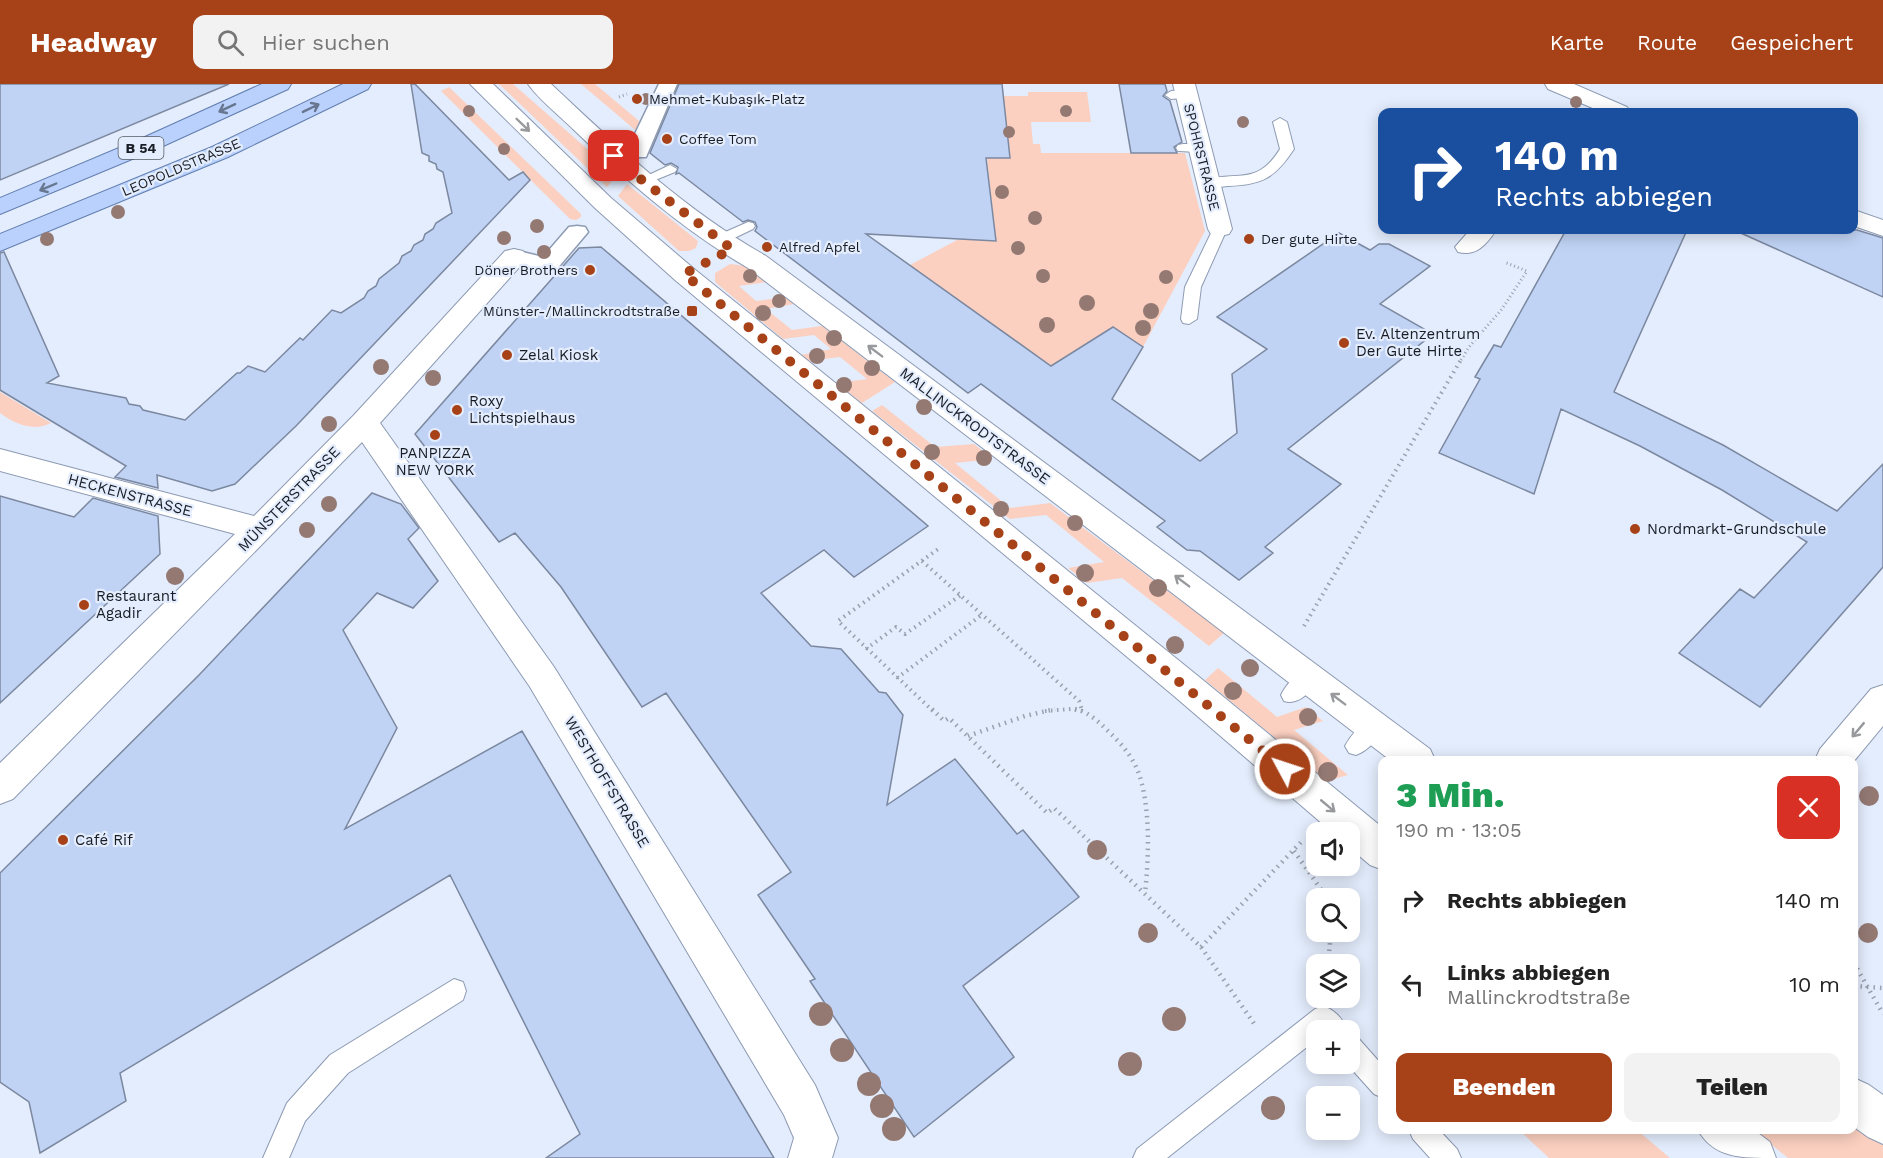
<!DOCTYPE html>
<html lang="de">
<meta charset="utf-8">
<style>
:root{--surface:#fff;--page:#f2f2f2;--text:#222;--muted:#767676;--accent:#a74117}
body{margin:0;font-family:"Work Sans",sans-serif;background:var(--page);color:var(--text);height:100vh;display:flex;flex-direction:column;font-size:22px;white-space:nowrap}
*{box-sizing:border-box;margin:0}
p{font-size:20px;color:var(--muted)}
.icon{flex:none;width:33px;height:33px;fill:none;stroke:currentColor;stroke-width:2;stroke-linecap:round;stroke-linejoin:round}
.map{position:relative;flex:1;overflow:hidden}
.drawer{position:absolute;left:1378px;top:672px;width:480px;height:378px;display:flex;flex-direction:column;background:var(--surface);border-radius:12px;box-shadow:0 3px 15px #0003}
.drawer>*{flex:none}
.hud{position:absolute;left:1378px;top:24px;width:480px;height:126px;border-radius:12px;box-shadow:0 3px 15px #0003;background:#1a4fa0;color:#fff;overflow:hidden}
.controls{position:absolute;left:1306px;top:738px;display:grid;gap:12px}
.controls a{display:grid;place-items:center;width:54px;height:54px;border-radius:12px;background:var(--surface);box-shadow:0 3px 15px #0003;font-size:30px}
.pin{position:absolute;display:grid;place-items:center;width:51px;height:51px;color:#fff;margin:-26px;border-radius:12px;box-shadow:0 3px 9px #0006}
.me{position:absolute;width:66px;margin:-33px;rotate:310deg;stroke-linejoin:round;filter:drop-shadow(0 0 4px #0008)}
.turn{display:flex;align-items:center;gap:21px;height:126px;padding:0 18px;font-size:27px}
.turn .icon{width:78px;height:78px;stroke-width:2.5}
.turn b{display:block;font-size:42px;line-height:51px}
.round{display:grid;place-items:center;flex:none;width:63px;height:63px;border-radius:12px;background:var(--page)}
.head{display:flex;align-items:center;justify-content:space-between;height:102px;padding:0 18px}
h1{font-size:36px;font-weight:800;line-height:45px;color:#1e9e55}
.primary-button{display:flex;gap:12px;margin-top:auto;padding:12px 18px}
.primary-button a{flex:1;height:69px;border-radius:12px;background:var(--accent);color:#fff;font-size:24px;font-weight:800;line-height:69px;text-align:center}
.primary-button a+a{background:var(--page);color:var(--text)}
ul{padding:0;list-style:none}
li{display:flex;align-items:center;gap:18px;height:84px;padding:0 18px}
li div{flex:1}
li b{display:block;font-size:22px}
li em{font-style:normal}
header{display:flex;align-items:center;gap:36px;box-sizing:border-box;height:84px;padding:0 30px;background:var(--accent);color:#fff}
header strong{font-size:28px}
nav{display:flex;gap:33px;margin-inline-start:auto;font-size:21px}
.search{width:420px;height:54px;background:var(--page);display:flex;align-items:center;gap:15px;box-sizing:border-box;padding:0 21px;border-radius:12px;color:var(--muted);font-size:22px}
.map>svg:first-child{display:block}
.green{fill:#fbd0c0}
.building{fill:#c0d3f4;stroke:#7b88a0;stroke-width:1.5}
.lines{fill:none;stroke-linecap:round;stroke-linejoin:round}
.service-casing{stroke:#8c9ab2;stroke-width:2}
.pedestrian-casing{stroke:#8c9ab2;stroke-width:3}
.minor-casing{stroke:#8c9ab2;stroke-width:2}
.secondary-casing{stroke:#8c9ab2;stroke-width:2}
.primary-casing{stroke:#627eaf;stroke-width:2}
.path-far2{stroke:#99a1ae;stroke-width:3;stroke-dasharray:1 3;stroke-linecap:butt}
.path-far1{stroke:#99a1ae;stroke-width:4;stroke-dasharray:1.5 4.5;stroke-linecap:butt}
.path{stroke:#99a1ae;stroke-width:4.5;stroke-dasharray:1.5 5;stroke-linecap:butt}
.service{fill:#fff;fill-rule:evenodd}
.pedestrian{fill:#fff;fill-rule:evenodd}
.minor{fill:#fff;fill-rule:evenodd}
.secondary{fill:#fff;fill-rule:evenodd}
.primary{fill:#b9d1fc;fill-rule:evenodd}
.tree{fill:#947973}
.oneway{stroke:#687690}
.oneway2{stroke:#97999d}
.route{stroke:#a74117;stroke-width:10;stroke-dasharray:0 18}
.poi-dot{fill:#a74117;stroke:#e4edfd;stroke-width:2}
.labels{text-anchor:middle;stroke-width:4.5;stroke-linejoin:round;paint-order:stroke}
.far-poi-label{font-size:14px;fill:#171c25;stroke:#e4edfd;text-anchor:start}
.shield{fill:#e4edfd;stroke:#545b66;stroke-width:1.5}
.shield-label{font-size:14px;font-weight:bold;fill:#171c25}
.far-street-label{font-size:14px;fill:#171c25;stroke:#e4edfd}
.poi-label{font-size:15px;fill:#171c25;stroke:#e4edfd;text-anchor:start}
.street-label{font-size:15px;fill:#171c25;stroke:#e4edfd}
</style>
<header>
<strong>Headway</strong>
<div class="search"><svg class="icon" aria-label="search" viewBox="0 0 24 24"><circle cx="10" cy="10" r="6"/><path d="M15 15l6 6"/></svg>Hier suchen</div>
<nav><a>Karte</a><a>Route</a><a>Gespeichert</a></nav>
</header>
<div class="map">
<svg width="1883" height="1074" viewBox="0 0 1883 1074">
<rect width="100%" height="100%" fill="#e4edfd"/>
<!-- green -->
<path class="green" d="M499,0H513L617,91L607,103Z
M581,0H595L645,42L638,46L634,45Z
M449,3L581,130V133L576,136L570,135L441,7Z
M1028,8H1087L1091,38H1031L1033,60H1040L1041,69H1185L1205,147L1143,263L1112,243L1075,267L1055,285L910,181L959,155L996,157L987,74L1010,73L1009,60H986L981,12H1028Z
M627,100L698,157L696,164L689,167H679L618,112Z
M730,180L746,182L767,198L739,202L756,217L785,213L794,220L766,225L792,246L822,242L895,298L862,319L836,299L867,295L840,273L809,277L801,271L831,265L814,251L783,255L715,198V189Z
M0,308L51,339C33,348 15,340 0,329Z
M882,321L935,363L974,360L993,375L955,379L1010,424L1050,419L1224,549L1209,562L1122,494L1087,499L1068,484L1104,478L1046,431L1010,435L872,327Z
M1218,584L1277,633L1306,623L1323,637L1294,646L1348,691L1327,697L1205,596Z
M1854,1037L1883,1060V1074H1788L1753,1046H1854Z
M1519,1046H1637L1670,1074H1549Z"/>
<!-- building -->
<path class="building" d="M0,0H229L0,96Z
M411,0H415L509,96L523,88L530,96L296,342L235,400L212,407L157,391L158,404L115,393L126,382L0,306V169L4,168L59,292L47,299L126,314L129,320L140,322L143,326L185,336L237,289H240L248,282L265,288L300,254L303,256L332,226L341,229L364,214L368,207L376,202L379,195L399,179L402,172L411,167L414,161L423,156L425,150L433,145L436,139L452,129L443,88L437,85L436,80L429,77V72L422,69Z
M679,0H1002L1010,74H986L996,157L866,150L1051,282L1113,243L1143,263L1112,315L1200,377L1237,349L1232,290L1267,265L1217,233L1339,149L1370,166L1379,160H1389L1430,182L1380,220L1433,250L1288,365L1341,400L1265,463L1273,469L1239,496L1200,467L1187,466L1157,443L1165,437L981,300L968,309L755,147L757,143L755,138L748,136L743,138L679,89L676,90L678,83L671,79L665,81L650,69Z
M1119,0H1165L1167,7L1163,12L1170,17L1182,58L1174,63L1177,69H1131Z
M1566,146H1687L1614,308L1723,361L1837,427L1883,380V483L1760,623L1679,569L1740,505L1754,514L1807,458L1722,406L1640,362L1561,325L1534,410L1439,369L1480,295L1475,293L1494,261L1501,263Z
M1734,146H1857L1883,154V213Z
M601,163L928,442L854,493L824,466L761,509L811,562L841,565L879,608L886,609L903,631L887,721L955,675L1017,750L1023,746L1079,813L963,902L1014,973L914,1053L810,897L815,895L758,811L791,788L666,609L642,623L561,503L515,449L499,458L415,350L579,164Z
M372,409L401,420L419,444L408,455L438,497L413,524L377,509L343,546L397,644L345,745L522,647L774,1074H546L580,1050L450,791L120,989L126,1017L40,1069L29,1018L0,998V789L199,591Z
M0,412L74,433L93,414L158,432L160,470L0,619Z"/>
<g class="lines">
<defs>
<path id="service" d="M1187,6L1192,7L1193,10L1192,13L1171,15L1165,11L1171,7Z
M1280,34L1287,38L1294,65C1275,94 1262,101 1228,102C1220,103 1212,104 1204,102L1202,99L1204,96C1239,87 1257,102 1280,65L1273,38Z
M1183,60H1199L1206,64L1199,68L1178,67L1176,64L1178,61Z
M670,81L677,85L675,88L643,101L636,97Z
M748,138L753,139L755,142L753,145L724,159L719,161L712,156L714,153Z
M1220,141L1227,145L1201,203L1197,235L1189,240L1183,239L1181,235L1185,203L1213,145Z
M1309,584L1316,587L1319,593C1313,606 1299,622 1284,617L1281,611C1286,600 1298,588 1309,584Z
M1374,634L1381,637L1384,643C1379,654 1368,667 1356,671L1349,669L1345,662C1351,651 1362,638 1374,634Z
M454,895L463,898L466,907L463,916L348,989L305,1037L289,1074H263L287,1019L330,971Z
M1324,922C1336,927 1343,935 1347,946H1317V955L1167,1074H1133L1137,1065L1315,925Z
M1350,952L1359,955L1383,982V1014L1374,1010L1347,980H1350Z
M1409,1046H1439L1457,1065L1461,1074H1430L1413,1055Z"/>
<path id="pedestrian" d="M659,0H677L646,73H632L629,69L633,54Z
M577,142L585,143L588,148L556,186C541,190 521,182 506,178L503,173L506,168L514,166L543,173L569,143Z"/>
<path id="minor" d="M1173,0H1195L1232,145L1229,150L1220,152L1211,150L1208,145Z
M1545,0H1574L1627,23L1630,28H1602L1548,5Z
M1854,126L1883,136V152L1854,142Z
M1470,146H1496C1487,160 1476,173 1458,168L1455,163Z
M514,165L523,167L527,173L523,179L380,339L554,583L815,1001L838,1054L832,1074H788L794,1054L784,1031L530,603L362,358L13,715L0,720V679L235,450L0,387V365L254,432L354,331L505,167Z
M1883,601V642L1854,677L1815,676L1820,665L1871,605Z"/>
<path id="secondary" d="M470,0H493L611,114L693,184L1198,592L1383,744V786L1370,781L1350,764V748H1332L1174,612L675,196L595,124Z
M528,0H551C619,64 685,126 766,172L1430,665L1435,676H1390L748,184C683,146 628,98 574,46C559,31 540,17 528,0Z
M1854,994L1869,1001L1883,1011V1060L1868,1053L1854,1043Z
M1698,1046H1754L1770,1058L1776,1074C1740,1074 1714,1074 1698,1046Z"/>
<path id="primary" d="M262,0H291L288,5L161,63L0,130V114L145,53Z
M343,0H371L368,5L228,73L0,167V150L212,63Z"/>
</defs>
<!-- service casing -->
<use href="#service" class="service-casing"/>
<!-- pedestrian casing -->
<use href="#pedestrian" class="pedestrian-casing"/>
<!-- minor casing -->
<use href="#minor" class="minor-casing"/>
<!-- secondary casing -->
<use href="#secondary" class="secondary-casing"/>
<!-- primary casing -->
<use href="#primary" class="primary-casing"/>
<!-- path-far2 -->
<path class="path-far2" d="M619,13L627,10
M1461,276L1469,263L1502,225L1527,187L1504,178"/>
<!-- path-far1 -->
<path class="path-far1" d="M922,477L1079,617L1082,626
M1304,542L1462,274
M866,565L896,543L905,550L961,511
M897,594L983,530
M933,627L838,537L941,463
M1045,627L1071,625L1082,627"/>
<!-- path -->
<path class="path" d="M932,625L944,637L949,634L1047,729L1054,724L1201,863L1255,941
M1075,625C1089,628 1099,638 1109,648C1120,658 1131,671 1137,685C1151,719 1149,773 1145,809
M968,652L1025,632L1055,625
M1294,767L1327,814
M1201,863L1304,755
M1854,879L1883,930
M1328,880L1331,848
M1854,902L1883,904"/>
<!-- service -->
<use href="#service" class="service"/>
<!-- pedestrian -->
<use href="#pedestrian" class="pedestrian"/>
<!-- minor -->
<use href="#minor" class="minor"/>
<!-- secondary -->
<use href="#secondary" class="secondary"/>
<!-- primary -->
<use href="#primary" class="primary"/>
</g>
<!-- trees -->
<g class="tree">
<circle cx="646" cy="15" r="6"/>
<circle cx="1576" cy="18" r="6"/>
<circle cx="469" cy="27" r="6"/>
<circle cx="1066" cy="27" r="6"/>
<circle cx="1243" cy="38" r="6"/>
<circle cx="1009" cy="48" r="6"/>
<circle cx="504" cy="65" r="6"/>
<circle cx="1002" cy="108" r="7"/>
<circle cx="118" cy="128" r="7"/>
<circle cx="1035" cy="134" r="7"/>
<circle cx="537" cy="142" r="7"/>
<circle cx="504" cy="154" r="7"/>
<circle cx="47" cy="155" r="7"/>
<circle cx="1018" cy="164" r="7"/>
<circle cx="544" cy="168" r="7"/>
<circle cx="750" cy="192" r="7"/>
<circle cx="1043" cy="192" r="7"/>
<circle cx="1166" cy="193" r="7"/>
<circle cx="779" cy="217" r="7"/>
<circle cx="1087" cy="219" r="8"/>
<circle cx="1151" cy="227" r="8"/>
<circle cx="763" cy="229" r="8"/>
<circle cx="1047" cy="241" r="8"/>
<circle cx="1143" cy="244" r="8"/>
<circle cx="834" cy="254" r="8"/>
<circle cx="817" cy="272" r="8"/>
<circle cx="381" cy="283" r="8"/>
<circle cx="872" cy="284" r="8"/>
<circle cx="433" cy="294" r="8"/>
<circle cx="844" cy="301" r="8"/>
<circle cx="924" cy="323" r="8"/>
<circle cx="329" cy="340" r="8"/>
<circle cx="932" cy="368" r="8"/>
<circle cx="984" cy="374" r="8"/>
<circle cx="329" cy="420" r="8"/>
<circle cx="1001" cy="425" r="8"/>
<circle cx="1075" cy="439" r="8"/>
<circle cx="307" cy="446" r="8"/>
<circle cx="1085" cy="489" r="9"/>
<circle cx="175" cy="492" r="9"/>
<circle cx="1158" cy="504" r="9"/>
<circle cx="1175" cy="561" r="9"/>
<circle cx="1250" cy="584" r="9"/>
<circle cx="1233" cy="607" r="9"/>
<circle cx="1308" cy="633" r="9"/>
<circle cx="1328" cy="688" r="10"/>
<circle cx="1869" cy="712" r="10"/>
<circle cx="1097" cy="766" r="10"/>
<circle cx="1148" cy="849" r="10"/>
<circle cx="1868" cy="849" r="10"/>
<circle cx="821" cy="930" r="12"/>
<circle cx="1174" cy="935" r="12"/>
<circle cx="842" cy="966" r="12"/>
<circle cx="1130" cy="980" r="12"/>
<circle cx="869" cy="1000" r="12"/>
<circle cx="882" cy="1022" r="12"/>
<circle cx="1273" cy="1024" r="12"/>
<circle cx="894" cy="1045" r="12"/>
</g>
<!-- one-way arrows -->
<defs><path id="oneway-shaft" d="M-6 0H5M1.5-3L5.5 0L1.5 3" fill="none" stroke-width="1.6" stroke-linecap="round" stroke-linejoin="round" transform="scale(1.5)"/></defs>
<g class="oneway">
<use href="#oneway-shaft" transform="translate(227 24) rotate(155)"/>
<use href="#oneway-shaft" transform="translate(311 24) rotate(-26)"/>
<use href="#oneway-shaft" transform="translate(48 103) rotate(157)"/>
</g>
<g class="oneway2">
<use href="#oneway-shaft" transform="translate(523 41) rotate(44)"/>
<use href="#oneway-shaft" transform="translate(875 267) rotate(-143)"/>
<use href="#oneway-shaft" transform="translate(1182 497) rotate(-143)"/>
<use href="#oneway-shaft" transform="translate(1338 615) rotate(-143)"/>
<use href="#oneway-shaft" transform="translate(1858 646) rotate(130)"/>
<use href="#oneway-shaft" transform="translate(1328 722) rotate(40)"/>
</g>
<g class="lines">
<!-- route -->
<path class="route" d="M614,72L643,97L732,165L684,190L1285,685"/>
</g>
<!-- markers -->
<g class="poi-dot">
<circle cx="637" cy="15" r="6"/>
<circle cx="667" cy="55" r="6"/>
<circle cx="1249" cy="155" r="6"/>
<circle cx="767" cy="163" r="6"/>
<circle cx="590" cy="186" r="6"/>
<rect x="686" y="221" width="12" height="12" rx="3"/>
<circle cx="1344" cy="259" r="6"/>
<circle cx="507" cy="271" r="6"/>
<circle cx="457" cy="326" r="6"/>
<circle cx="435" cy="351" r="6"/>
<circle cx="1635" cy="445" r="6"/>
<circle cx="84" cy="521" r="6"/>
<circle cx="63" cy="756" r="6"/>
</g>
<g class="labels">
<!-- far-poi labels -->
<g class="far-poi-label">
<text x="649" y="20">Mehmet-Kubaşık-Platz</text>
<text x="679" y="60">Coffee Tom</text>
<text x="1261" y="160">Der gute Hirte</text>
<text x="779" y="168">Alfred Apfel</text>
<text x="578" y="191" text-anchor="end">Döner Brothers</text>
<text x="680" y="232" text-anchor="end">Münster-/Mallinckrodtstraße</text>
</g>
<!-- shield labels -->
<rect class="shield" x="118.5" y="53" width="45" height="22" rx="4.5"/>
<g class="shield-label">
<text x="141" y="69">B 54</text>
</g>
<!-- far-street labels -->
<g class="far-street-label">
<text transform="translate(1202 73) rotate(76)" y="5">SPOHRSTRASSE</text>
<text transform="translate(181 83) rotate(-23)" y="5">LEOPOLDSTRASSE</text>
</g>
<!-- poi labels -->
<g class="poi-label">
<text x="1356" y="255">Ev. Altenzentrum<tspan x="1356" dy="17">Der Gute Hirte</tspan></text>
<text x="519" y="276">Zelal Kiosk</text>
<text x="469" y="322">Roxy<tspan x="469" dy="17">Lichtspielhaus</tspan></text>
<text x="435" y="374" text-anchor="middle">PANPIZZA<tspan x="435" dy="17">NEW YORK</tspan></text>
<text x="1647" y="450">Nordmarkt-Grundschule</text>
<text x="96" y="517">Restaurant<tspan x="96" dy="17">Agadir</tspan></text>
<text x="75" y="761">Café Rif</text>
</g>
<!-- street labels -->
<g class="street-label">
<text transform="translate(975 342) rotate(37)" y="5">MALLINCKRODTSTRASSE</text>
<text transform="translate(130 411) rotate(15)" y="5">HECKENSTRASSE</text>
<text transform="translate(289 415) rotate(-46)" y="5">MÜNSTERSTRASSE</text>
<text transform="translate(607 698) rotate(59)" y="5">WESTHOFFSTRASSE</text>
</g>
</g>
</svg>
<div class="controls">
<a><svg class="icon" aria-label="sound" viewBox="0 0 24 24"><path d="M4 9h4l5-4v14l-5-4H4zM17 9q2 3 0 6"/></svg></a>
<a><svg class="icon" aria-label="search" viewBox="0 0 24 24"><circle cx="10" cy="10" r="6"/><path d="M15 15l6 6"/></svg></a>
<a><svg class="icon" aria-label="layers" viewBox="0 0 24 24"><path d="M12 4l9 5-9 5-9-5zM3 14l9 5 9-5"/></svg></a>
<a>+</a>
<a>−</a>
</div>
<div class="pin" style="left:614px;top:72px;background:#d93025"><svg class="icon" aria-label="arrive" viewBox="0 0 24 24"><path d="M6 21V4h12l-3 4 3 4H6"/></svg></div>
<svg class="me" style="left:1285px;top:685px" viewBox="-20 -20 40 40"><circle r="17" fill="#a74117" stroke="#fff" stroke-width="3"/><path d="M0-11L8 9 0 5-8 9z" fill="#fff"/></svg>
<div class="hud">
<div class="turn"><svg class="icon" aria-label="right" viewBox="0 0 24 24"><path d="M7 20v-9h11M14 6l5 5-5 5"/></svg><div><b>140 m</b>Rechts abbiegen</div></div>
</div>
<section class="drawer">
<div class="head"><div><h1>3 Min.</h1><p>190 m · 13:05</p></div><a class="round" style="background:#d93025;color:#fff"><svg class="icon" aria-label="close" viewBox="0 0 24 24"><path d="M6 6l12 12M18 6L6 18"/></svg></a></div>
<ul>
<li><svg class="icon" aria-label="right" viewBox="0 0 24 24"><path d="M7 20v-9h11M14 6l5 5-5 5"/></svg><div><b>Rechts abbiegen</b></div><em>140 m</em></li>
<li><svg class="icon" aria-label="left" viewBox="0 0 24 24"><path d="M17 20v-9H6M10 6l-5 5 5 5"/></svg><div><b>Links abbiegen</b><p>Mallinckrodtstraße</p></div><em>10 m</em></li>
</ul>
<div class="primary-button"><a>Beenden</a><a>Teilen</a></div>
</section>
</div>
